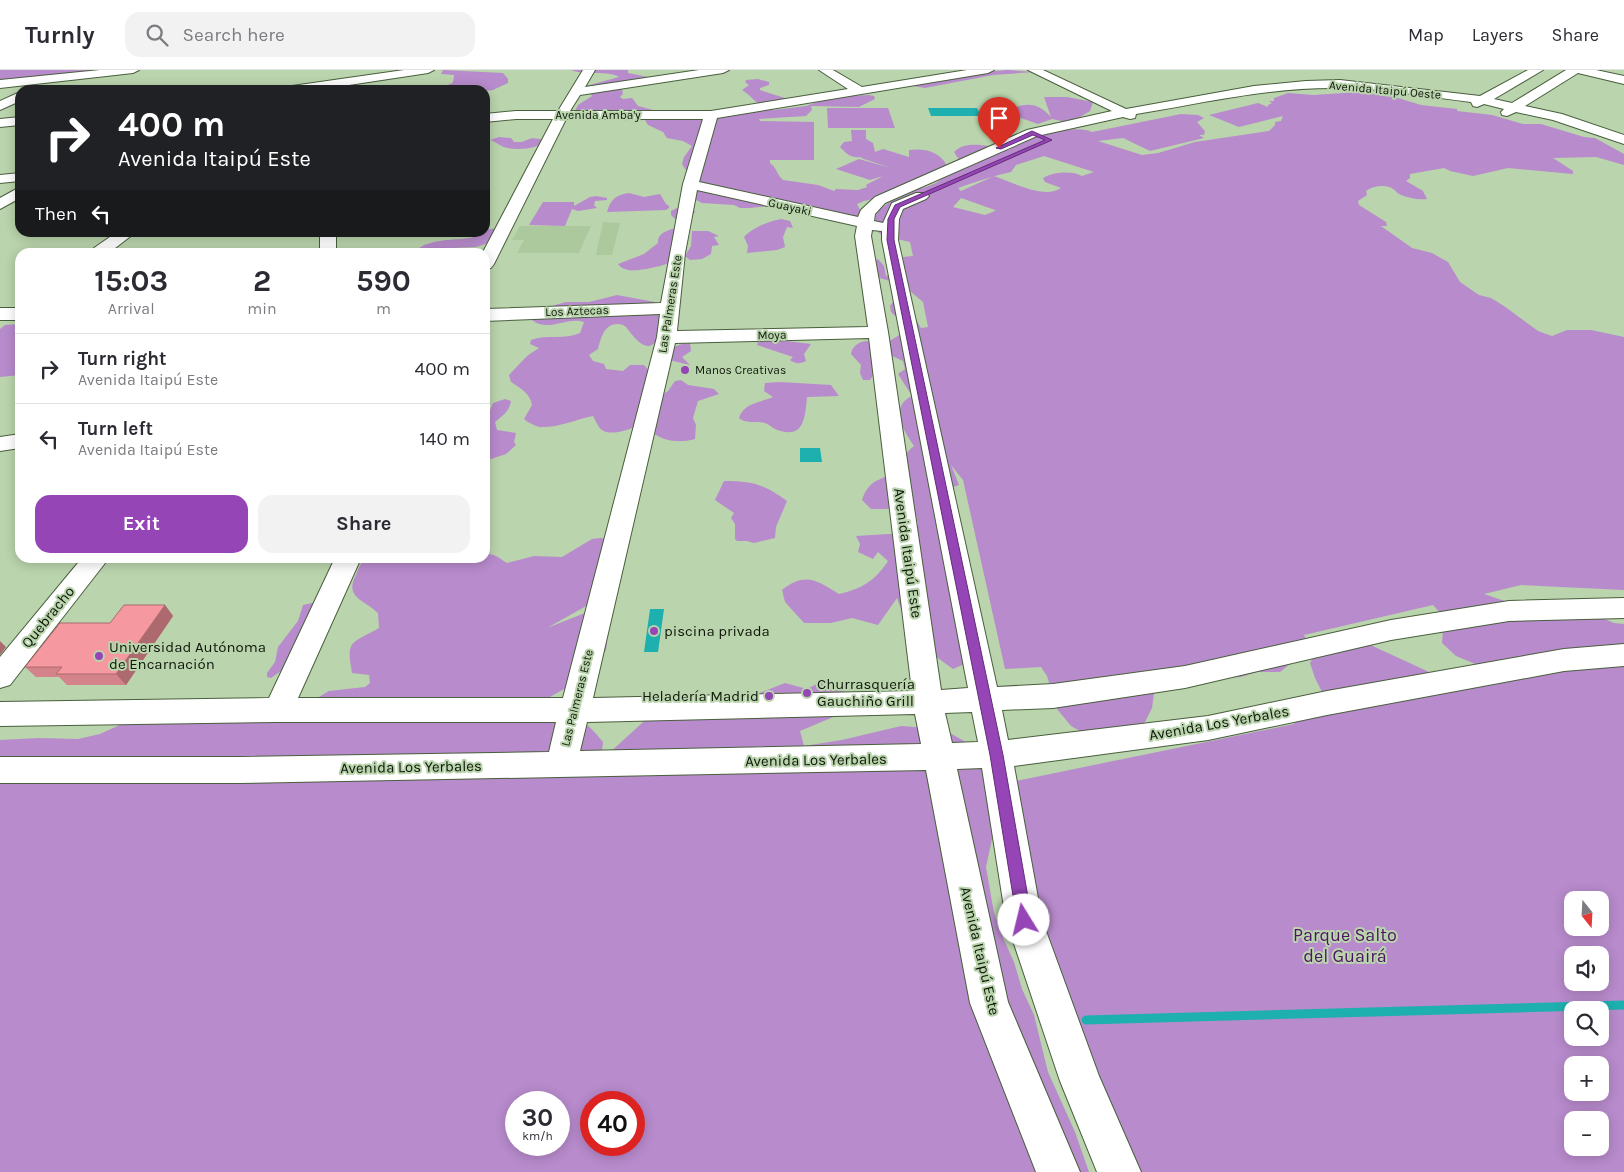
<!DOCTYPE html>
<meta charset="utf-8">
<style>
:root{--surface:#fff;--page:#f2f2f3;--text:#2b2b33;--muted:#7c7c81;--line:#e1e1e2;--accent:#9545b5}
body{margin:0;font-family:Karla,sans-serif;background:var(--page);color:var(--text);height:100vh;display:flex;flex-direction:column;font-size:19px;white-space:nowrap}
*{box-sizing:border-box;margin:0}
p{font-size:16px;color:var(--muted)}
.icon{flex:none;width:28px;height:28px;fill:none;stroke:currentColor;stroke-width:2;stroke-linecap:round;stroke-linejoin:round}
.map{position:relative;flex:1;overflow:hidden}
.sheet{position:absolute;left:15px;top:178px;width:475px;height:315px;display:flex;flex-direction:column;background:var(--surface);border-radius:15px;box-shadow:0 2px 12px #0003}
.sheet>*{flex:none}
.hud{position:absolute;left:15px;top:15px;width:475px;height:152px;border-radius:15px;box-shadow:0 2px 12px #0003;background:#202124;color:#fff;overflow:hidden}
.needle{width:32px;rotate:162deg}
.tools{position:absolute;left:1564px;top:821px;display:grid;gap:10px}
.tools a{display:grid;place-items:center;width:45px;height:45px;border-radius:10px;background:var(--surface);box-shadow:0 2px 12px #0003;font-size:25px}
.speed{position:absolute;left:505px;top:1021px;display:flex;gap:10px;font-size:25px;font-weight:700;text-align:center}
.speed>*{display:grid;place-content:center;width:65px;height:65px;border-radius:50%;background:var(--surface);box-shadow:0 2px 12px #0003;line-height:1}
.speed small{font-size:12px;font-weight:400}
.speed .limit{border:8px solid #d22;background:#fff;color:#111}
.pin{position:absolute;display:grid;place-items:center;width:42px;height:42px;color:#fff;margin:-51px -21px;border-radius:50% 50% 50% 0;rotate:-45deg;box-shadow:0 0 5px #0007}
.pin .icon{rotate:45deg}
.me{position:absolute;width:55px;margin:-28px;rotate:351deg;stroke-linejoin:round;filter:drop-shadow(0 0 4px #0008)}
.turn{display:flex;align-items:center;gap:18px;height:105px;padding:0 20px;font-size:22px}
.turn .icon{width:65px;height:65px;stroke-width:2.5}
.turn b{display:block;font-size:35px;line-height:42px}
.then{display:flex;align-items:center;height:48px;padding:0 20px;background:#0003;gap:10px;font-size:19px}
.eta{display:flex;justify-content:space-evenly;align-items:center;height:85px;text-align:center}
.eta b{font-size:30px;font-weight:700;line-height:35px}
.cta{display:flex;gap:10px;margin-top:auto;padding:10px 20px}
.cta a{flex:1;height:58px;border-radius:15px;background:var(--accent);color:#fff;font-size:20px;font-weight:700;line-height:58px;text-align:center}
.cta a+a{background:var(--page);color:var(--text)}
ul{padding:0;list-style:none}
li{display:flex;align-items:center;gap:15px;height:70px;padding:0 20px;border-top:1px solid var(--line)}
li div{flex:1}
li b{display:block;font-size:19px}
li em{font-style:normal}
header{display:flex;align-items:center;gap:30px;box-sizing:border-box;height:70px;padding:0 25px;background:var(--surface);border-bottom:1px solid var(--line)}
header strong{font-size:24px}
nav{display:flex;gap:28px;margin-inline-start:auto;font-size:18px}
.search{width:350px;height:45px;background:var(--page);display:flex;align-items:center;gap:12px;box-sizing:border-box;padding:0 18px;border-radius:15px;color:var(--muted);font-size:19px}
.map>svg:first-child{display:block}
.built{fill:#abc99c}
.green{fill:#b88bcc;fill-rule:evenodd}
.water{fill:#1eafaf}
.lines{fill:none;stroke-linecap:round;stroke-linejoin:round}
.stream{stroke:#1eafaf;stroke-width:9}
.minor-casing{stroke:#495f3d;stroke-width:2}
.minor{fill:#fff;fill-rule:evenodd}
.wall{fill:#d38389}
.shaded-wall{fill:#ac6a6f}
.building{fill:#f5989f;stroke:#ac6a6f}
.route{fill:#9545b5;stroke:#612d76}
.poi-dot{fill:#9545b5;stroke:#bad4ad;stroke-width:2}
.labels{text-anchor:middle;stroke-width:4;stroke-linejoin:round;paint-order:stroke}
.far-street-label{font-size:12px;fill:#0e1709;stroke:#bad4ad}
.far-poi-label{font-size:12px;fill:#0e1709;stroke:#bad4ad;text-anchor:start}
.street-label{font-size:15px;fill:#0e1709;stroke:#bad4ad}
.poi-label{font-size:15px;fill:#0e1709;stroke:#bad4ad;text-anchor:start}
.near-park-label{font-size:18px;fill:#4e1464;stroke:#bad4ad}
</style>
<header>
<strong>Turnly</strong>
<div class="search"><svg class="icon" aria-label="search" viewBox="0 0 24 24"><circle cx="10" cy="10" r="6"/><path d="M15 15l6 6"/></svg>Search here</div>
<nav><a>Map</a><a>Layers</a><a>Share</a></nav>
</header>
<div class="map">
<svg width="1624" height="1102" viewBox="0 0 1624 1102">
<rect width="100%" height="100%" fill="#bad4ad"/>
<!-- built -->
<path class="built" d="M603,152L620,153L612,185H596Z
M520,156H591L579,183H517L524,170H512Z"/>
<!-- green -->
<path class="green" d="M0,0H116L0,11Z
M443,0L503,3L508,9V13L493,20L485,21L443,20L442,17C453,12 453,16 454,5L441,4Z
M571,0H628V3L648,7L649,10L624,16L622,19L623,24L620,27L623,29L632,28L638,36L657,41L705,43L742,36L774,40L806,36L823,30L848,26L869,25L874,26L875,29L859,37L811,36L812,40L806,46L759,49L760,51L814,52V90H770V93C777,98 777,105 783,110L818,115L834,121L836,119L858,120L867,117L866,115L883,106L870,110L836,99L859,89L891,98L861,88L862,87C850,88 848,85 840,77L844,72L852,71L851,60H866V69L873,73L875,82L883,79L909,87V80C924,78 940,81 947,96L935,110L921,119L936,113L961,93L954,82C962,73 978,74 988,76L989,79L999,82L1011,79L1012,75C1030,68 1074,53 1092,62L1181,44L1198,45L1204,48L1197,52L1205,61L1204,65H1199L1204,68L1150,81L1123,68L1098,71L1142,85L1158,83L1195,72L1269,61L1275,55V52L1281,51L1283,46L1239,57L1209,45L1258,33L1268,37V35L1272,33L1269,31H1274V28L1288,23L1313,25L1359,22L1398,28L1421,35L1457,39V41L1492,45L1523,54H1541L1584,67L1595,68L1624,84V95L1596,87L1553,88L1573,101V104L1508,98L1473,106L1450,101L1444,98L1410,104V108L1406,111L1423,121L1427,129C1418,130 1407,128 1399,124C1396,122 1396,121 1393,119C1386,114 1373,116 1366,121L1367,125L1358,131L1359,135L1386,152L1387,156H1381L1412,178L1432,183L1448,192L1460,212L1479,225L1491,228L1504,236L1538,261L1552,266L1567,260H1591L1624,267V520L1521,515L1484,524L1543,544H1593L1614,553L1624,554V1102H1124L1084,1052L1001,714L1294,654L1301,640L1323,624L1315,608L1310,593L1316,582L1366,573L1427,601L1444,623L1510,610L1502,605L1456,586L1442,573L1444,547L1433,535L1304,565L1307,571L1291,593L1280,602H1257L1241,607L1162,611L1154,623L1152,638L1145,652L1132,662L1091,667L1071,656L1057,639L1047,606L1041,597L1005,599L963,410L951,395L959,415L945,420L970,523L983,552L987,584L953,599L924,578L906,553L897,528L878,555L852,548L831,553H804L785,532L782,520C805,502 816,510 839,524C861,519 875,511 888,491L878,482L873,489L858,482L860,474L856,466L905,463L918,455L916,444L904,436L887,439H871L862,430C870,405 886,412 897,398C904,389 904,384 914,376C903,360 889,337 912,326L898,304L905,299L903,291L892,286L887,279L888,272L901,264L903,253L891,242L890,236L898,225L897,213L876,207L871,193L878,189L884,196L886,206L894,203L902,192L904,194L903,187L913,186L910,172L883,166L878,162L875,147L880,139L891,131L917,120L864,131L857,134L861,142L858,147L849,149L770,136L750,138H740L734,135L702,133L690,127L689,105L682,94L684,87L692,76L683,71L667,68L663,62L648,55L645,50C620,51 598,50 574,43L578,35L592,26L586,16L619,7C608,0 585,6 571,0ZM1044,86L1094,102L1082,106C1072,100 1052,102 1043,108L1045,112L1061,118C1044,130 1012,112 994,106L961,121L958,118C975,112 993,106 1011,102L1016,95ZM961,128L995,140V141L985,145L953,137ZM910,221L923,232L928,257L921,258C916,251 915,243 909,236ZM1572,830H1600V858H1572ZM1572,885H1600V912H1572ZM1572,940H1600V968H1572ZM1572,995H1600V1022H1572ZM1572,1050H1600V1078H1572Z
M1007,0L1035,2L993,5L925,18L913,16C937,2 979,3 1007,0Z
M758,9L769,12V15L760,18V20L788,29C780,31 765,36 758,33C754,31 749,24 742,20L749,15L745,12L746,10Z
M1044,27H1067L1093,32L1090,41L1070,53L1052,49L1038,54L1018,47L1013,38C1030,32 1039,34 1051,47Z
M827,38H888L895,58H828Z
M499,67L511,68L514,72H522L532,68L547,70C539,79 516,81 504,77C499,75 496,72 490,70Z
M629,123L644,127L660,124L666,134L669,136V138L666,140L607,142C611,129 616,125 629,123Z
M596,126L607,128V130L595,131L594,135L597,138L578,141L572,139L565,156L529,155L543,132H574V136L590,127Z
M685,134L692,136L695,142L687,151L671,192C665,196 635,202 628,200C623,199 620,197 618,194L644,184L658,173C657,163 667,161 675,158L677,151L671,145V141Z
M781,149L790,151L793,158L787,157L783,167L785,177L777,180L747,183L748,176L744,167C752,158 769,151 781,149Z
M497,158L491,172L476,177L452,178L438,182H416C423,169 456,170 470,168C476,167 479,163 485,162V160Z
M692,161H708L719,166L714,167L719,175L712,176L711,184L702,189L690,190L685,186L691,176Z
M617,225L655,232L654,243L662,248C660,254 660,265 656,271C646,286 631,263 626,257C624,255 621,254 618,254C604,254 601,268 598,279L589,285L593,291L604,294L606,299L623,301L630,295H644L650,302L637,356C628,360 606,368 599,357C597,354 595,350 593,346C574,350 558,358 539,357C534,355 528,353 524,349L532,335C530,323 520,318 511,312L509,305L527,286L539,278L530,274L531,270C547,264 565,270 580,263L584,252C566,246 549,263 532,250L533,246L555,235L566,232H589Z
M20,254V305L0,307V259L5,255Z
M778,270L811,274L804,284L806,291C800,294 795,294 790,290L793,287L757,275L758,272Z
M866,271L873,272L875,303L870,310H863L860,303L861,295L851,284C852,276 859,272 866,271Z
M690,273L691,281L682,287L690,295L669,290L671,278L682,274Z
M681,310L688,315L714,319L719,324L698,331L693,348L696,355L695,369C680,373 666,372 653,363L662,325L668,321L675,311Z
M780,312L831,315L839,326L807,327C805,348 804,371 775,359C772,358 769,354 765,353C756,350 747,355 739,348C743,333 762,332 773,327L764,321L765,313Z
M505,329L511,331C509,342 503,345 495,352L497,360L516,363L514,372L516,375L506,384L485,391V347L488,345L493,333Z
M724,411C753,411 763,414 787,431L776,457L775,468L754,473L747,471H737L735,469V454L731,448L734,443L715,430Z
M601,468L609,470L588,535L547,558L590,541L607,572L606,580L582,609L548,628C569,641 588,652 603,672L601,688L607,685L653,643L749,627L785,613L807,619L824,610L842,616L848,631L838,645L800,661L804,676L842,670L901,656L943,659L978,679L995,755L986,797L994,843L1004,870L1014,892L1022,919L1034,945L1048,1002L1075,1062L1089,1102H0V670L39,668L78,669L100,664L122,654L288,645L329,621L365,617L370,613L369,605L352,603C346,569 351,574 379,558L378,543C364,529 344,528 356,505C359,498 360,493 366,488H437L454,493L485,488V485C494,482 500,489 507,493L534,486L562,487L592,469ZM516,1032H559V1075H516ZM591,1032H634V1075H591Z
M317,532L281,601L271,608L267,607V603L275,592L278,577L298,551L303,535Z"/>
<!-- water -->
<path class="water" d="M928,38H977L981,46H931Z
M800,378H820L822,392H800Z
M650,539H664L658,582H644Z"/>
<g class="lines">
<!-- stream -->
<path class="stream" d="M1086,950L1624,935"/>
<defs>
<path id="minor" d="M100,0H139L133,3L0,18V10Z
M404,0H434L428,3L316,20H286L292,16Z
M583,0H595L585,17L699,0H729L723,3L580,25L570,41H711L848,19L819,0H833L862,17L967,0H994L988,3L717,48L699,112L858,147L861,140L875,127L1027,60L1112,41L1028,0H1043L1126,39L1254,16L1306,11L1340,10L1480,26L1528,0H1543L1494,29L1512,33L1566,0H1596L1624,6V14L1578,3L1525,36L1562,44L1624,65V74L1553,50L1516,42L1507,46L1502,45L1501,42L1504,39L1484,34L1477,37L1473,36L1471,32C1428,27 1383,18 1339,18C1272,17 1207,32 1142,43L1136,44L1135,48L1130,49L1123,47L1037,66L885,133L875,144L874,151L883,153L892,133L916,123H926L929,126L926,129L903,139L899,149L898,170L997,617L1053,614L1185,596L1391,550L1509,531L1624,528V548L1509,551L1391,570L1185,618L1053,638L1002,640L1008,670L1208,646L1327,621L1564,579L1624,574V596L1564,601L1327,645L1208,670L1014,696L1042,850L1099,1006L1141,1102H1097L1060,1011L1006,850L982,698L957,699L1008,932L1080,1102H1036L970,933L926,700L239,713H0V687H239L549,682L556,652H278L0,656V632L269,628L335,488H361L298,628H563L657,267L660,244L485,251V239L661,233L683,114L703,49H566L494,194L491,198L485,199V182H483L553,49H516L485,52V44L516,41H558ZM697,120L857,156L855,166L868,257L677,261L685,183ZM872,160L882,161V170L968,618L941,620L888,262L871,166ZM869,268L912,621L593,628L675,273ZM972,642L978,672L952,673L945,643ZM915,644L921,674L580,681L587,652Z
M20,22V31L0,40V31Z
M20,47V55L0,57V49Z
M20,103V111L0,113V105Z
M20,117V128L0,139V128Z
M117,162H136L110,182H92L94,178Z
M320,162H336V182H320Z
M0,238H20V250H0Z
M20,364V378L0,381V367Z
M82,488H109L10,615L0,618V587Z"/>
</defs>
<!-- minor casing -->
<use href="#minor" class="minor-casing"/>
<!-- minor -->
<use href="#minor" class="minor"/>
</g>
<!-- wall -->
<path class="wall" d="M165,535L173,546L126,615H67L59,607H36L25,597L110,553Z"/>
<!-- shaded-wall -->
<path class="shaded-wall" d="M165,535L173,546L126,615L116,604Z
M0,571L6,577L0,585Z"/>
<!-- building -->
<path class="building" d="M124,535H165L116,604H56L62,597H25L60,553H110Z"/>
<!-- route -->
<path class="route" d="M1032,61L1052,70L900,137L894,149V170L1003,685L1032,850L1030,856L1024,858L1019,856L1017,850L990,685L887,170L888,149L895,135L1045,70L1033,65L1001,79L996,78Z"/>
<!-- markers -->
<g class="poi-dot">
<circle cx="685" cy="300" r="5"/>
<circle cx="654" cy="561" r="5"/>
<circle cx="99" cy="586" r="5"/>
<circle cx="807" cy="623" r="5"/>
<circle cx="769" cy="626" r="5"/>
</g>
<g class="labels">
<!-- far-street labels -->
<g class="far-street-label">
<text transform="translate(1385 20) rotate(5)" y="4">Avenida Itaipú Oeste</text>
<text x="598" y="49">Avenida Amba'y</text>
<text transform="translate(790 137) rotate(13)" y="4">Guayaki</text>
<text transform="translate(670 234) rotate(-81)" y="4">Las Palmeras Este</text>
<text transform="translate(577 241) rotate(-2)" y="4">Los Aztecas</text>
<text transform="translate(772 265) rotate(-1)" y="4">Moya</text>
<text transform="translate(577 628) rotate(-76)" y="4">Las Palmeras Este</text>
</g>
<!-- far-poi labels -->
<g class="far-poi-label">
<text x="695" y="304">Manos Creativas</text>
</g>
<!-- street labels -->
<g class="street-label">
<text transform="translate(908 483) rotate(82)" y="5">Avenida Itaipú Este</text>
<text transform="translate(48 547) rotate(-51)" y="5">Quebracho</text>
<text transform="translate(1219 653) rotate(-10)" y="5">Avenida Los Yerbales</text>
<text transform="translate(816 690) rotate(-1)" y="5">Avenida Los Yerbales</text>
<text transform="translate(411 697) rotate(-1)" y="5">Avenida Los Yerbales</text>
<text transform="translate(980 881) rotate(77)" y="5">Avenida Itaipú Este</text>
</g>
<!-- poi labels -->
<g class="poi-label">
<text x="664" y="566">piscina privada</text>
<text x="109" y="582">Universidad Autónoma<tspan x="109" dy="17">de Encarnación</tspan></text>
<text x="817" y="619">Churrasquería<tspan x="817" dy="17">Gauchiño Grill</tspan></text>
<text x="759" y="631" text-anchor="end">Heladería Madrid</text>
</g>
<!-- near-park labels -->
<g class="near-park-label">
<text x="1345" y="871">Parque Salto<tspan x="1345" dy="21">del Guairá</tspan></text>
</g>
</g>
</svg>
<div class="tools">
<a><svg class="needle" viewBox="-14 -14 28 28"><path d="M0-13l5 13h-10z" fill="#e53935"/><path d="M0 13l5-13h-10z" fill="#7c7c81"/></svg></a>
<a><svg class="icon" aria-label="sound" viewBox="0 0 24 24"><path d="M4 9h4l5-4v14l-5-4H4zM17 9q2 3 0 6"/></svg></a>
<a><svg class="icon" aria-label="search" viewBox="0 0 24 24"><circle cx="10" cy="10" r="6"/><path d="M15 15l6 6"/></svg></a>
<a>+</a>
<a>−</a>
</div>
<div class="speed"><div>30<small>km/h</small></div><div class="limit">40</div></div>
<div class="pin" style="left:999px;top:78px;background:#d93025"><svg class="icon" aria-label="arrive" viewBox="0 0 24 24"><path d="M6 21V4h12l-3 4 3 4H6"/></svg></div>
<svg class="me" style="left:1024px;top:850px" viewBox="-20 -20 40 40"><circle r="19" fill="#fff"/><path d="M0-13L10 11 0 6-10 11z" fill="#9545b5"/></svg>
<div class="hud">
<div class="turn"><svg class="icon" aria-label="right" viewBox="0 0 24 24"><path d="M7 20v-9h11M14 6l5 5-5 5"/></svg><div><b>400 m</b>Avenida Itaipú Este</div></div>
<div class="then">Then<svg class="icon" aria-label="left" viewBox="0 0 24 24"><path d="M17 20v-9H6M10 6l-5 5 5 5"/></svg></div>
</div>
<section class="sheet">
<div class="eta">
<div><b>15:03</b><p>Arrival</p></div>
<div><b>2</b><p>min</p></div>
<div><b>590</b><p>m</p></div>
</div>
<ul>
<li><svg class="icon" aria-label="right" viewBox="0 0 24 24"><path d="M7 20v-9h11M14 6l5 5-5 5"/></svg><div><b>Turn right</b><p>Avenida Itaipú Este</p></div><em>400 m</em></li>
<li><svg class="icon" aria-label="left" viewBox="0 0 24 24"><path d="M17 20v-9H6M10 6l-5 5 5 5"/></svg><div><b>Turn left</b><p>Avenida Itaipú Este</p></div><em>140 m</em></li>
</ul>
<div class="cta"><a>Exit</a><a>Share</a></div>
</section>
</div>
